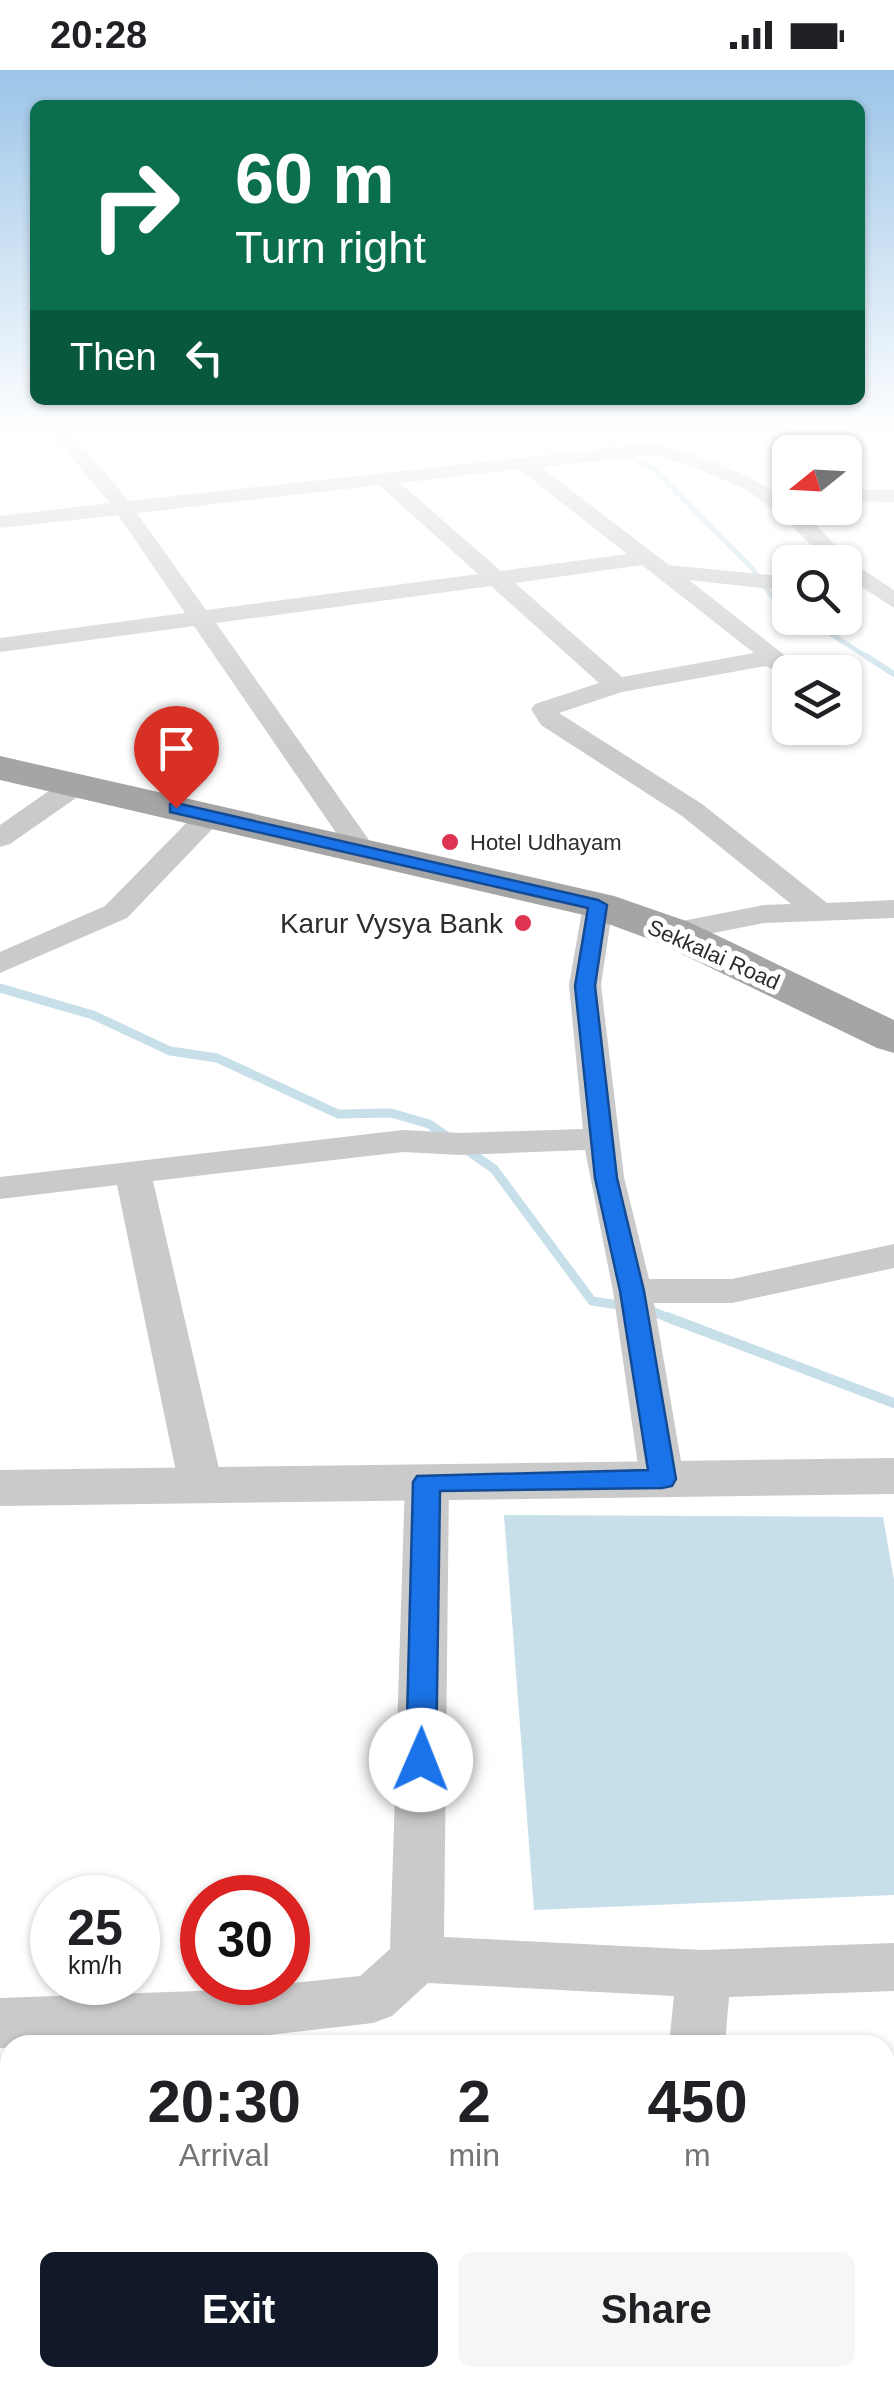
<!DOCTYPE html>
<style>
:root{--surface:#fff;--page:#f6f6f6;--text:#202124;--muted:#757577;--accent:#111827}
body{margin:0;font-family:Arial,sans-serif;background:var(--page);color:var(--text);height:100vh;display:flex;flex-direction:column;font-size:38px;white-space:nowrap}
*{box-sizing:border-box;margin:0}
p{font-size:32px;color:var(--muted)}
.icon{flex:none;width:55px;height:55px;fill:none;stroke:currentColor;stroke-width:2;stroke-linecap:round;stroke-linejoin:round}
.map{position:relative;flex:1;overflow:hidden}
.panel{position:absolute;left:0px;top:1965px;width:895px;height:352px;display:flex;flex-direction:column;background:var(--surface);border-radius:30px 30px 0 0;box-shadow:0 2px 8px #0004}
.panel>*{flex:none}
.banner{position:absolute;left:30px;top:30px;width:835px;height:305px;border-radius:15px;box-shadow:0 2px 8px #0004;background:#0b6e4f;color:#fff;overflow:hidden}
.needle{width:65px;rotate:252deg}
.fabs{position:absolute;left:772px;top:365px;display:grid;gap:20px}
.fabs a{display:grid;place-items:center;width:90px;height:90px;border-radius:15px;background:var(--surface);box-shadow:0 2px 8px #0004;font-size:50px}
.speed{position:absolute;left:30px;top:1805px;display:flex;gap:20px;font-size:50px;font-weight:700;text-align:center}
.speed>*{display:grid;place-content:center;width:130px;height:130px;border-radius:50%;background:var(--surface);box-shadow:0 2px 8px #0004;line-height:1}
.speed small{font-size:25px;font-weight:400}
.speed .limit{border:15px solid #d22;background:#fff;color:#111}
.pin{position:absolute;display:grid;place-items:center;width:85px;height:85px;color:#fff;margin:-102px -42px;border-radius:50% 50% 50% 0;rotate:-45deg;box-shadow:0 0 10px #0007}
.pin .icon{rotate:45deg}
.me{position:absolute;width:110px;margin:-55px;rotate:1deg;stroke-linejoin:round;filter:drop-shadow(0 0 8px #0008)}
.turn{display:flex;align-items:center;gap:35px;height:210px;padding:0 40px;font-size:45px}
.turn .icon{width:130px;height:130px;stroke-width:2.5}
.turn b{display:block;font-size:70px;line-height:85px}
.then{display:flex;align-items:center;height:95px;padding:0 40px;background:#0003;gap:20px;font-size:38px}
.eta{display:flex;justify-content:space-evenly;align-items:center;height:170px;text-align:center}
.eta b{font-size:60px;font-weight:700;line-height:70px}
.primary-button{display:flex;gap:20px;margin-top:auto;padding:20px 40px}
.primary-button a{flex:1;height:115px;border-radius:15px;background:var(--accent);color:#fff;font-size:40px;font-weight:700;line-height:115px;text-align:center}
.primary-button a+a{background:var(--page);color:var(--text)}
.status{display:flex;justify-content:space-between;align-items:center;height:70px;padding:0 50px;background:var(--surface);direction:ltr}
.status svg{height:28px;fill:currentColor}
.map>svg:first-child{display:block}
.water{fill:#c7dfe9}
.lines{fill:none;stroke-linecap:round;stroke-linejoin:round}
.stream-far3{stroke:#c7dfe9;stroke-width:5}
.stream-far2{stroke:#c7dfe9;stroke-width:6}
.stream-far1{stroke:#c7dfe9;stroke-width:9}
.stream{stroke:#c7dfe9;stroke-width:10}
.minor{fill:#cacaca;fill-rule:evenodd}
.tertiary{fill:#cacaca;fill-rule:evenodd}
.primary{fill:#a5a5a5;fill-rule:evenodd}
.route{fill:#1a73e8;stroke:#114b97;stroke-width:2.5}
.poi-dot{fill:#de3452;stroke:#fff;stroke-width:4}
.labels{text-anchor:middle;stroke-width:10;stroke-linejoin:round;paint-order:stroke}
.far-poi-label{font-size:22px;fill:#2d2d2d;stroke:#fff;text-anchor:start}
.far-street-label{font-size:22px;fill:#2d2d2d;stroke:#fff}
.poi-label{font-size:28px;fill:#2d2d2d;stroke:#fff;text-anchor:end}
</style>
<div class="status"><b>20:28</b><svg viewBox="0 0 49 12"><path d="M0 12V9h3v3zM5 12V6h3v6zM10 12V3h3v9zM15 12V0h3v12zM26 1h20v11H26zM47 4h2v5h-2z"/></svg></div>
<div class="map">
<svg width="894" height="2316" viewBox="0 0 894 2316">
<rect width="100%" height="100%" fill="#fff"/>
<!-- water -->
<path class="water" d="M504,1445L883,1447L894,1510V1825L534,1840Z"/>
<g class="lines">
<!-- stream-far3 -->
<path class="stream-far3" d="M589,359L626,386L655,400L752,498L770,524L790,537
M806,548L870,589"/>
<!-- stream-far2 -->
<path class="stream-far2" d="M866,586L894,604"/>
<!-- stream-far1 -->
<path class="stream-far1" d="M0,918L93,945L170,981L217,988L338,1044L391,1043L429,1054L451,1069
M464,1078L494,1099L592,1231L625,1236
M646,1239L674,1250"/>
<!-- stream -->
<path class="stream" d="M667,1247L894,1333"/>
<!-- minor -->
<path class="minor" d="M47,359H67L129,431L654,373C703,386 749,403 790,432V438L802,440L850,491L894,520V538L845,506V492H828L786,450L747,420L688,395L653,385L541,397L669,495L790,507V521L689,510L806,602H790V608L766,596L622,622L559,643L702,734L827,833L894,830V848L764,853L673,871L662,869L658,862L662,855L764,835L791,834L682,746L541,655L531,639L535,634L599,613L491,516L216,553L376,780L372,786H352L194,556L0,582V568L185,543L118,445L0,458V446L110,433ZM519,399L627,484L501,501L400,413ZM379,415L478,504L206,540L137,443ZM642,495L754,583L622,607L515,513Z
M845,419L894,420V432L845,431Z
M76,707L90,715L86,721L10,774L0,777V755L66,709Z
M209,738L223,746L219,752L127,848L0,903V882L105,836L199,740Z
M598,826L609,829L613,835L601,915L624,1107L649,1209H732L894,1174V1198L732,1233H654L684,1409L677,1420L662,1424L647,1420L640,1409L613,1221L585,1080L460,1085L403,1082L153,1111L223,1416L216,1427L201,1431L186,1427L179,1416L117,1115L0,1129V1107L403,1060L460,1063L583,1059L569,915L583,835L587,829Z
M427,1397L442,1401L449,1412L444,1867L703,1880L894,1873V1921L729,1927L725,1975H669L674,1926L428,1913L392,1946L373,1953L225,1970L0,1978V1928L225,1920L360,1906L390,1879L405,1412L412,1401Z
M637,2308H701L700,2316H636Z"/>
<!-- tertiary -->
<path class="tertiary" d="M894,1388V1424L0,1436V1400Z"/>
<!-- primary -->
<path class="primary" d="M0,686L614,826L689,852L894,950V983L877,978L657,872L584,845L0,710Z"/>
</g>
<!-- sky -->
<linearGradient id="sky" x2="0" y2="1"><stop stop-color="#9bc5e8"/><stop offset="0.53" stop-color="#fff"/><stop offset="1" stop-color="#fff" stop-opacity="0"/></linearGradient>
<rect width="894" height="683" fill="url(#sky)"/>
<!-- route -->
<path class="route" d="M176,733L598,830L607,835L595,916L617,1108L644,1221L676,1409L672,1416L662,1418L440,1421L436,1690L432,1699L421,1703L410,1699L406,1690L413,1412L417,1406L648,1400L620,1221L595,1108L575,916L588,838L170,742V734Z"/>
<!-- markers -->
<g class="poi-dot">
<circle cx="450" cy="772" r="10"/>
<circle cx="523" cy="853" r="10"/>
</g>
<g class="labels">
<!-- far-poi labels -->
<g class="far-poi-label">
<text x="470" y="780">Hotel Udhayam</text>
</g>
<!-- far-street labels -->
<g class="far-street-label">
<text transform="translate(714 884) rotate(24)" y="8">Sekkalai Road</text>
</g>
<!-- poi labels -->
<g class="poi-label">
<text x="503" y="863">Karur Vysya Bank</text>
</g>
</g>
</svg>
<div class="fabs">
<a><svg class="needle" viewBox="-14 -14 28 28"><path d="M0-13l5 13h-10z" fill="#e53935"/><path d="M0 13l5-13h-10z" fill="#757577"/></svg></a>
<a><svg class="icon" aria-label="search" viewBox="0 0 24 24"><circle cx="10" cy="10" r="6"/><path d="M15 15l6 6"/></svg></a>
<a><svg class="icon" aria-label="layers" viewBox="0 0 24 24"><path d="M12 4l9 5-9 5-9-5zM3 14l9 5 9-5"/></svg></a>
</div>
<div class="speed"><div>25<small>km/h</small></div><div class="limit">30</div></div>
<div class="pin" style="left:176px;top:738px;background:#d93025"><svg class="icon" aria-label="arrive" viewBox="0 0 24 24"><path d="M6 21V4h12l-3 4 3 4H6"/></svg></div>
<svg class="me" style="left:421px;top:1690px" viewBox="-20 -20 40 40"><circle r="19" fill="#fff"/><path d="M0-13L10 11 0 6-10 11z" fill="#1a73e8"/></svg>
<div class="banner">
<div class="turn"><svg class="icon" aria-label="right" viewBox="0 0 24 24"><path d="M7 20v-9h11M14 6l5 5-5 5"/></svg><div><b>60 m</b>Turn right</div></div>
<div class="then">Then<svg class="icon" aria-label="left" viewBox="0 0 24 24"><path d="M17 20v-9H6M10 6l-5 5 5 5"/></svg></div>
</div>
<section class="panel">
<div class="eta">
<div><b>20:30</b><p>Arrival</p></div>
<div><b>2</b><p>min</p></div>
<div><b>450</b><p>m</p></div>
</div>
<div class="primary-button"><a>Exit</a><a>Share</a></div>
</section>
</div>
